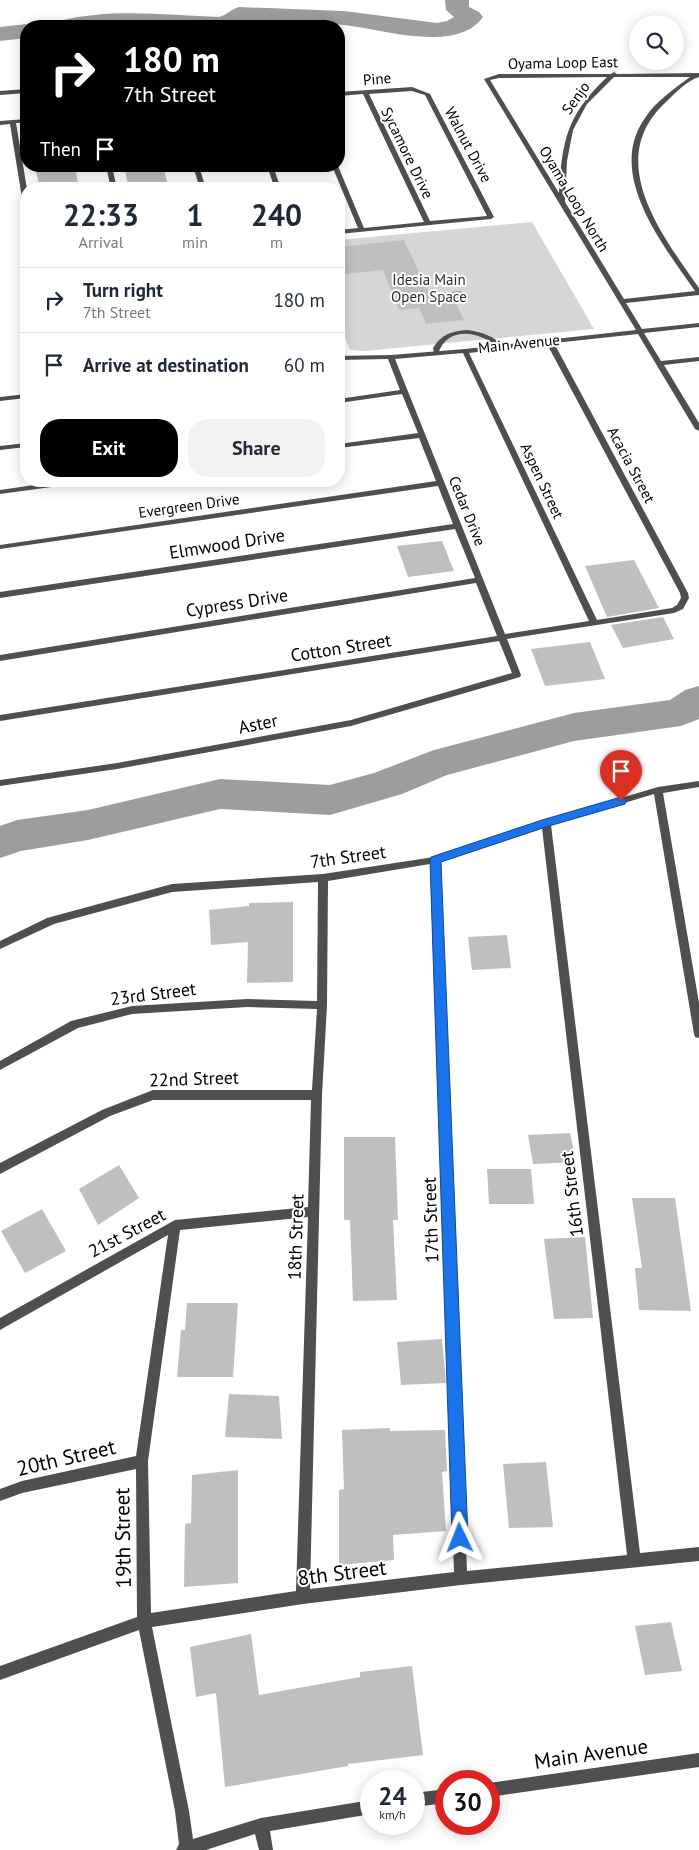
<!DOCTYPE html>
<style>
:root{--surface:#fff;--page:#f2f2f3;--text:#1f2937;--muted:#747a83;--line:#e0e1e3;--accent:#000}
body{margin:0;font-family:"PT Sans",sans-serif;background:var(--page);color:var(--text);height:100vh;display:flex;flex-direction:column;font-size:19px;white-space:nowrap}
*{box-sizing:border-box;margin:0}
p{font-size:16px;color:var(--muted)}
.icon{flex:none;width:28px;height:28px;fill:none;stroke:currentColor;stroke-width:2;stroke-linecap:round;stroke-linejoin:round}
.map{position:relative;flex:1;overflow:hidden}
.drawer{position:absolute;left:20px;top:182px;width:325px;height:305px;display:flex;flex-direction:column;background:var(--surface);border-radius:20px;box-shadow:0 2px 12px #0003}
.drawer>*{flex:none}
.hud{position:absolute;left:20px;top:20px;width:325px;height:152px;border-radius:20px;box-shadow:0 2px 12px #0003;background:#000;color:#fff;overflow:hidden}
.controls{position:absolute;left:629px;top:15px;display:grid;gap:10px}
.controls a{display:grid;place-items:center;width:55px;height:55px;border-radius:50%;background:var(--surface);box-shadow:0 2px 12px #0003;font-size:25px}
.speed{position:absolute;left:360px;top:1770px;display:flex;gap:10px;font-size:25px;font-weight:700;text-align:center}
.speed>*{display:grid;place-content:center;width:65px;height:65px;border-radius:50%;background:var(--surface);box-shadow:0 2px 12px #0003;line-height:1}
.speed small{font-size:12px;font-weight:400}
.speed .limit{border:8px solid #d22;background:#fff;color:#111}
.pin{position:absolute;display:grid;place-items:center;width:42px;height:42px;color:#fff;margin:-51px -21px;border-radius:50% 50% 50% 0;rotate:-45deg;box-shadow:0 0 5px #0007}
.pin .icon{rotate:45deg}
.me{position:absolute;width:55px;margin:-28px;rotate:358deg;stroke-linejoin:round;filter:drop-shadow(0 0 4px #0008)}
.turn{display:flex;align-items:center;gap:18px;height:105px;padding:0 20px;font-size:22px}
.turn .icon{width:65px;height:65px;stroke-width:2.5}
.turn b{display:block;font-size:35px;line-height:42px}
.then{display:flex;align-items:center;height:48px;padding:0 20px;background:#0003;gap:10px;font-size:19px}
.eta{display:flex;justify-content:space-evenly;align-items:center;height:85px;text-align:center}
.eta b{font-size:30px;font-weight:800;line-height:35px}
.cta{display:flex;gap:10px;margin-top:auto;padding:10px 20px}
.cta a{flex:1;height:58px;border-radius:20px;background:var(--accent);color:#fff;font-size:20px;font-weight:800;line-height:58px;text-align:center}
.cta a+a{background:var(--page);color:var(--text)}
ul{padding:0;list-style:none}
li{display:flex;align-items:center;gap:15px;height:65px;padding:0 20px;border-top:1px solid var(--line)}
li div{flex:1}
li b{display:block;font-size:19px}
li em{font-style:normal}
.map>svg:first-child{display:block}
.green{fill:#d6d6d6}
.water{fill:#9d9d9d}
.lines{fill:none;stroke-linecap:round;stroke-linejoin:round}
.river{fill:#9d9d9d;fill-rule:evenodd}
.building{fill:#bfbfbf}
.lane{fill:#4f4f4f;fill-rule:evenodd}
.street{fill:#4f4f4f;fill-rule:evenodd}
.route{fill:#1a73e8;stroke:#114b97}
.labels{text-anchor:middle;stroke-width:4;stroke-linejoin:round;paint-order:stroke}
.far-street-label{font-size:15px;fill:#000;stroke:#fff}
.far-park-label{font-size:15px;fill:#2d2d2d;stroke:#fff}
.street-label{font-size:18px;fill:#000;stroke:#fff}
.near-street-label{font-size:21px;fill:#000;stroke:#fff}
</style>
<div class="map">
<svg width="699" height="1850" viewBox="0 0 699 1850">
<rect width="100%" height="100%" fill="#fff"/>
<!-- green -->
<path class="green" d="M532,222L594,329L365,351L351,350L349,348L339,322V240Z"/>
<!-- water -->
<path class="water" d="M460,291L468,294L469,298L422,303L419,295Z"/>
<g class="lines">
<!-- river -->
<path class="river" d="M445,0H469V7L479,12L483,17C457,54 381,29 344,25C312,22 278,23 245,21L239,26H55L59,21C111,8 166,15 219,17C227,15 231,9 239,7L344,11L437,23L447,21L454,17L446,10Z
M26,24L35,26H26V38L0,41V27Z
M699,686V719L681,726L574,741L447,775L402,794L330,815L220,809L88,840L21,851L0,858V826L17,820L88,810L220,779L330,785L374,773L434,750L574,713L670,700L685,690Z"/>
</g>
<!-- building -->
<path class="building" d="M35,166H75L79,189H40Z
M124,166H163L169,189H129Z
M404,240L434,303L455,301L464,320L426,324L419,308L399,310L383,270L345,274L339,258V247Z
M442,541L454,571L408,577L397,546Z
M634,560L659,608L607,617L585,566Z
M663,617L674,639L623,648L611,625Z
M590,642L605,679L545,686L531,649Z
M293,902V982L247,983L248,942L211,945L209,910L249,906V903Z
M507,935L511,968L472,970L468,937Z
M570,1133L576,1162L533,1164L528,1135Z
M344,1137H395L398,1220H393L397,1300L353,1301L350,1220H344Z
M119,1165L139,1198L98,1225L79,1189Z
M487,1169H531L534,1204H489Z
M632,1198H675L691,1311L639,1310L635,1268H642Z
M42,1209L66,1251L25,1273L1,1231Z
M585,1237L593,1318L554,1319L544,1239Z
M187,1303H238L233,1377H177L181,1330H185Z
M442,1339L446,1383L401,1385L397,1342Z
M229,1394L279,1396L282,1439L225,1437Z
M390,1428V1431L445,1430L447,1471L442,1472L446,1531L393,1535L394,1560L339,1565V1490L344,1489L342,1430Z
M546,1462L553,1527L509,1528L503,1464Z
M238,1470V1583L184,1587L185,1524L191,1523L192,1475Z
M671,1622L682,1671L645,1675L635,1626Z
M251,1634L259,1695L360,1677V1672L412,1666L423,1755L348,1764V1766L225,1787L216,1693L196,1697L190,1647Z"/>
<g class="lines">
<!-- lane -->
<path class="lane" d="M467,330C482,332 494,336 504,347L499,348C480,331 447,325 438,354H434L433,348C441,335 451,331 467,330Z"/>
<!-- street -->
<path class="street" d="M614,72L617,74L699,73V77C688,80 675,93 666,102C603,160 662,235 699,288V295L626,303L642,329L699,323V327L644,333L661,361L699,357V361L664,365L699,423V431L695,429L638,334L554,343L688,593L689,598L683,609L674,613L507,639L521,675L520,677L351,726L117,769L0,786V780L117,763L351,720L512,673L499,641L0,721V715L497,636L476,583L0,661V655L475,578L455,529L0,598V592L453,524L438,486L0,549V545L436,481L419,438L339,448V444L418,433L402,394L339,403V399L400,390L388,359L339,360V356L391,355L465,349L636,330L484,79L499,74H611ZM607,77C567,115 562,140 559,193L490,80L499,78ZM614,77H690C674,89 656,101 645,118C605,174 664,246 695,291L624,299L565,202L567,161L573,130L587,104ZM547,344L680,593L681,598L677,605L672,608L597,620L469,353ZM463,353L589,621L505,634L395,359Z
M412,87L430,94L494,217L491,219L339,234V230L358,228L332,166H338L364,228L424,222L363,94L339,96V92ZM412,91L425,95L487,216L430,221L369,94Z
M26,89V93L0,95V91Z
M26,119V123H16L27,189L26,206L23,204L10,124L0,125V121Z
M106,166H112L117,189H111Z
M193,166H199L206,189H200Z
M267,166H273L281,189H275Z
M26,394V398L0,401V397Z
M26,443V447L0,450V446Z
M62,481H85L81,483L0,494V490Z
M699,781V787L663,793L699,1003V1038L695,1037L694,1034L654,794L551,825L640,1553L699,1547V1561L461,1585L303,1604L152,1627L189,1811L193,1839L261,1818L371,1800V1814L270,1831L273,1850H259L255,1834L206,1850H176L179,1844L175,1811L139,1630L0,1680V1666L137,1617L136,1469L22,1493L0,1501V1489L22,1481L136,1456L168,1235L0,1330V1318L175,1220L308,1207L311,1100H153L110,1116L0,1174V1163L102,1110L153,1090H312L317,1009L247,1007L132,1014L78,1028L0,1070V1061L71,1021L132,1006L247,999L317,1001L318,882L172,892L54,924L0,949V941L47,918L172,884L323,874L434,857L543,821L658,787ZM542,828L627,1555L467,1571L440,862ZM430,864L454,1572L310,1589L322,1095L327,1005L328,881ZM308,1217L296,1591L151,1613L148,1461L180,1230Z
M699,1753V1767L489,1797V1783Z
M446,1789V1803L414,1807V1793Z"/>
</g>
<!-- route -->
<path class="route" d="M621,797L625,799L626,801L625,804L549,826L441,862L468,1538L465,1544L460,1546L455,1544L452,1538L430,860L431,857L542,820Z"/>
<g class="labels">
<!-- far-street labels -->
<g class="far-street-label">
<text transform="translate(563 63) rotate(-1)" y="5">Oyama Loop East</text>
<text transform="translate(377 79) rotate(-5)" y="5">Pine</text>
<text transform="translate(576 98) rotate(-54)" y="5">Senjo</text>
<text transform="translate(468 145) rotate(62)" y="5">Walnut Drive</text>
<text transform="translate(407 153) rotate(64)" y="5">Sycamore Drive</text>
<text transform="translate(574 199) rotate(59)" y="5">Oyama Loop North</text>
<text transform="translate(519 344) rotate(-6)" y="5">Main Avenue</text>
<text transform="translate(631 465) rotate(62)" y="5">Acacia Street</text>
<text transform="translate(542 481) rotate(65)" y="5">Aspen Street</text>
<text transform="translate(189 506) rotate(-8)" y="5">Evergreen Drive</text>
<text transform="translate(467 511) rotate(68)" y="5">Cedar Drive</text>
</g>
<!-- far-park labels -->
<g class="far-park-label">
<text x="429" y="285">Idesia Main<tspan x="429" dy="17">Open Space</tspan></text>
</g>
<!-- street labels -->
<g class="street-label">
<text transform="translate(227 544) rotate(-9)" y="6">Elmwood Drive</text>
<text transform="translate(237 603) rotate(-9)" y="6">Cypress Drive</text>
<text transform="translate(341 648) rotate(-9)" y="6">Cotton Street</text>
<text transform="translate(258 724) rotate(-11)" y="6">Aster</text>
<text transform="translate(348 857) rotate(-8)" y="6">7th Street</text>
<text transform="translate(153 994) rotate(-7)" y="6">23rd Street</text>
<text transform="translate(194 1079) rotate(-2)" y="6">22nd Street</text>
<text transform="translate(572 1194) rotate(-97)" y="6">16th Street</text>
<text transform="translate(431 1220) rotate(-92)" y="6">17th Street</text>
<text transform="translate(127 1233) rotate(-28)" y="6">21st Street</text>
<text transform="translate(296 1237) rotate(-88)" y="6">18th Street</text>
</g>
<!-- near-street labels -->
<g class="near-street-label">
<text transform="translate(66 1458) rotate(-13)" y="7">20th Street</text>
<text transform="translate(123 1538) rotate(-91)" y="7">19th Street</text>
<text transform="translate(342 1573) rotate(-7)" y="7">8th Street</text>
<text transform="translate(591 1754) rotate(-8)" y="7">Main Avenue</text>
</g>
</g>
</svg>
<div class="controls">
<a><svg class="icon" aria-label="search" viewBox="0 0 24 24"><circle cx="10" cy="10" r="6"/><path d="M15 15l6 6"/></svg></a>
</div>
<div class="speed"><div>24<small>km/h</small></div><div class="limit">30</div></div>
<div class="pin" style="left:621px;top:801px;background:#d93025"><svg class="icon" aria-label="arrive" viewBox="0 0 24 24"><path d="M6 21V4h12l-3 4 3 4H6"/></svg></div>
<svg class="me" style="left:460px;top:1538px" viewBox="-20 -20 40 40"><path d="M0-17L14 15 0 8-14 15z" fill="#1a73e8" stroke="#fff" stroke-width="4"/></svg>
<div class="hud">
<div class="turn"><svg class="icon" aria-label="right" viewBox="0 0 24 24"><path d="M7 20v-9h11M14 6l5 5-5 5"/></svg><div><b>180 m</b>7th Street</div></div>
<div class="then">Then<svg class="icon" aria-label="arrive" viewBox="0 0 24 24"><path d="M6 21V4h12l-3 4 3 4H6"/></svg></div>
</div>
<section class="drawer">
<div class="eta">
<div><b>22:33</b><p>Arrival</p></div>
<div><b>1</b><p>min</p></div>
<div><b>240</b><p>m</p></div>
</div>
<ul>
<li><svg class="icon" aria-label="right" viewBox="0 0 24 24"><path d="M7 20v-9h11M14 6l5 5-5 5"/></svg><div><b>Turn right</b><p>7th Street</p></div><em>180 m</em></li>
<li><svg class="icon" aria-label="arrive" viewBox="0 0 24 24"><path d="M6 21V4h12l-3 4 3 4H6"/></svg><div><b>Arrive at destination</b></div><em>60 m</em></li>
</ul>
<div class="cta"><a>Exit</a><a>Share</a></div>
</section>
</div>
